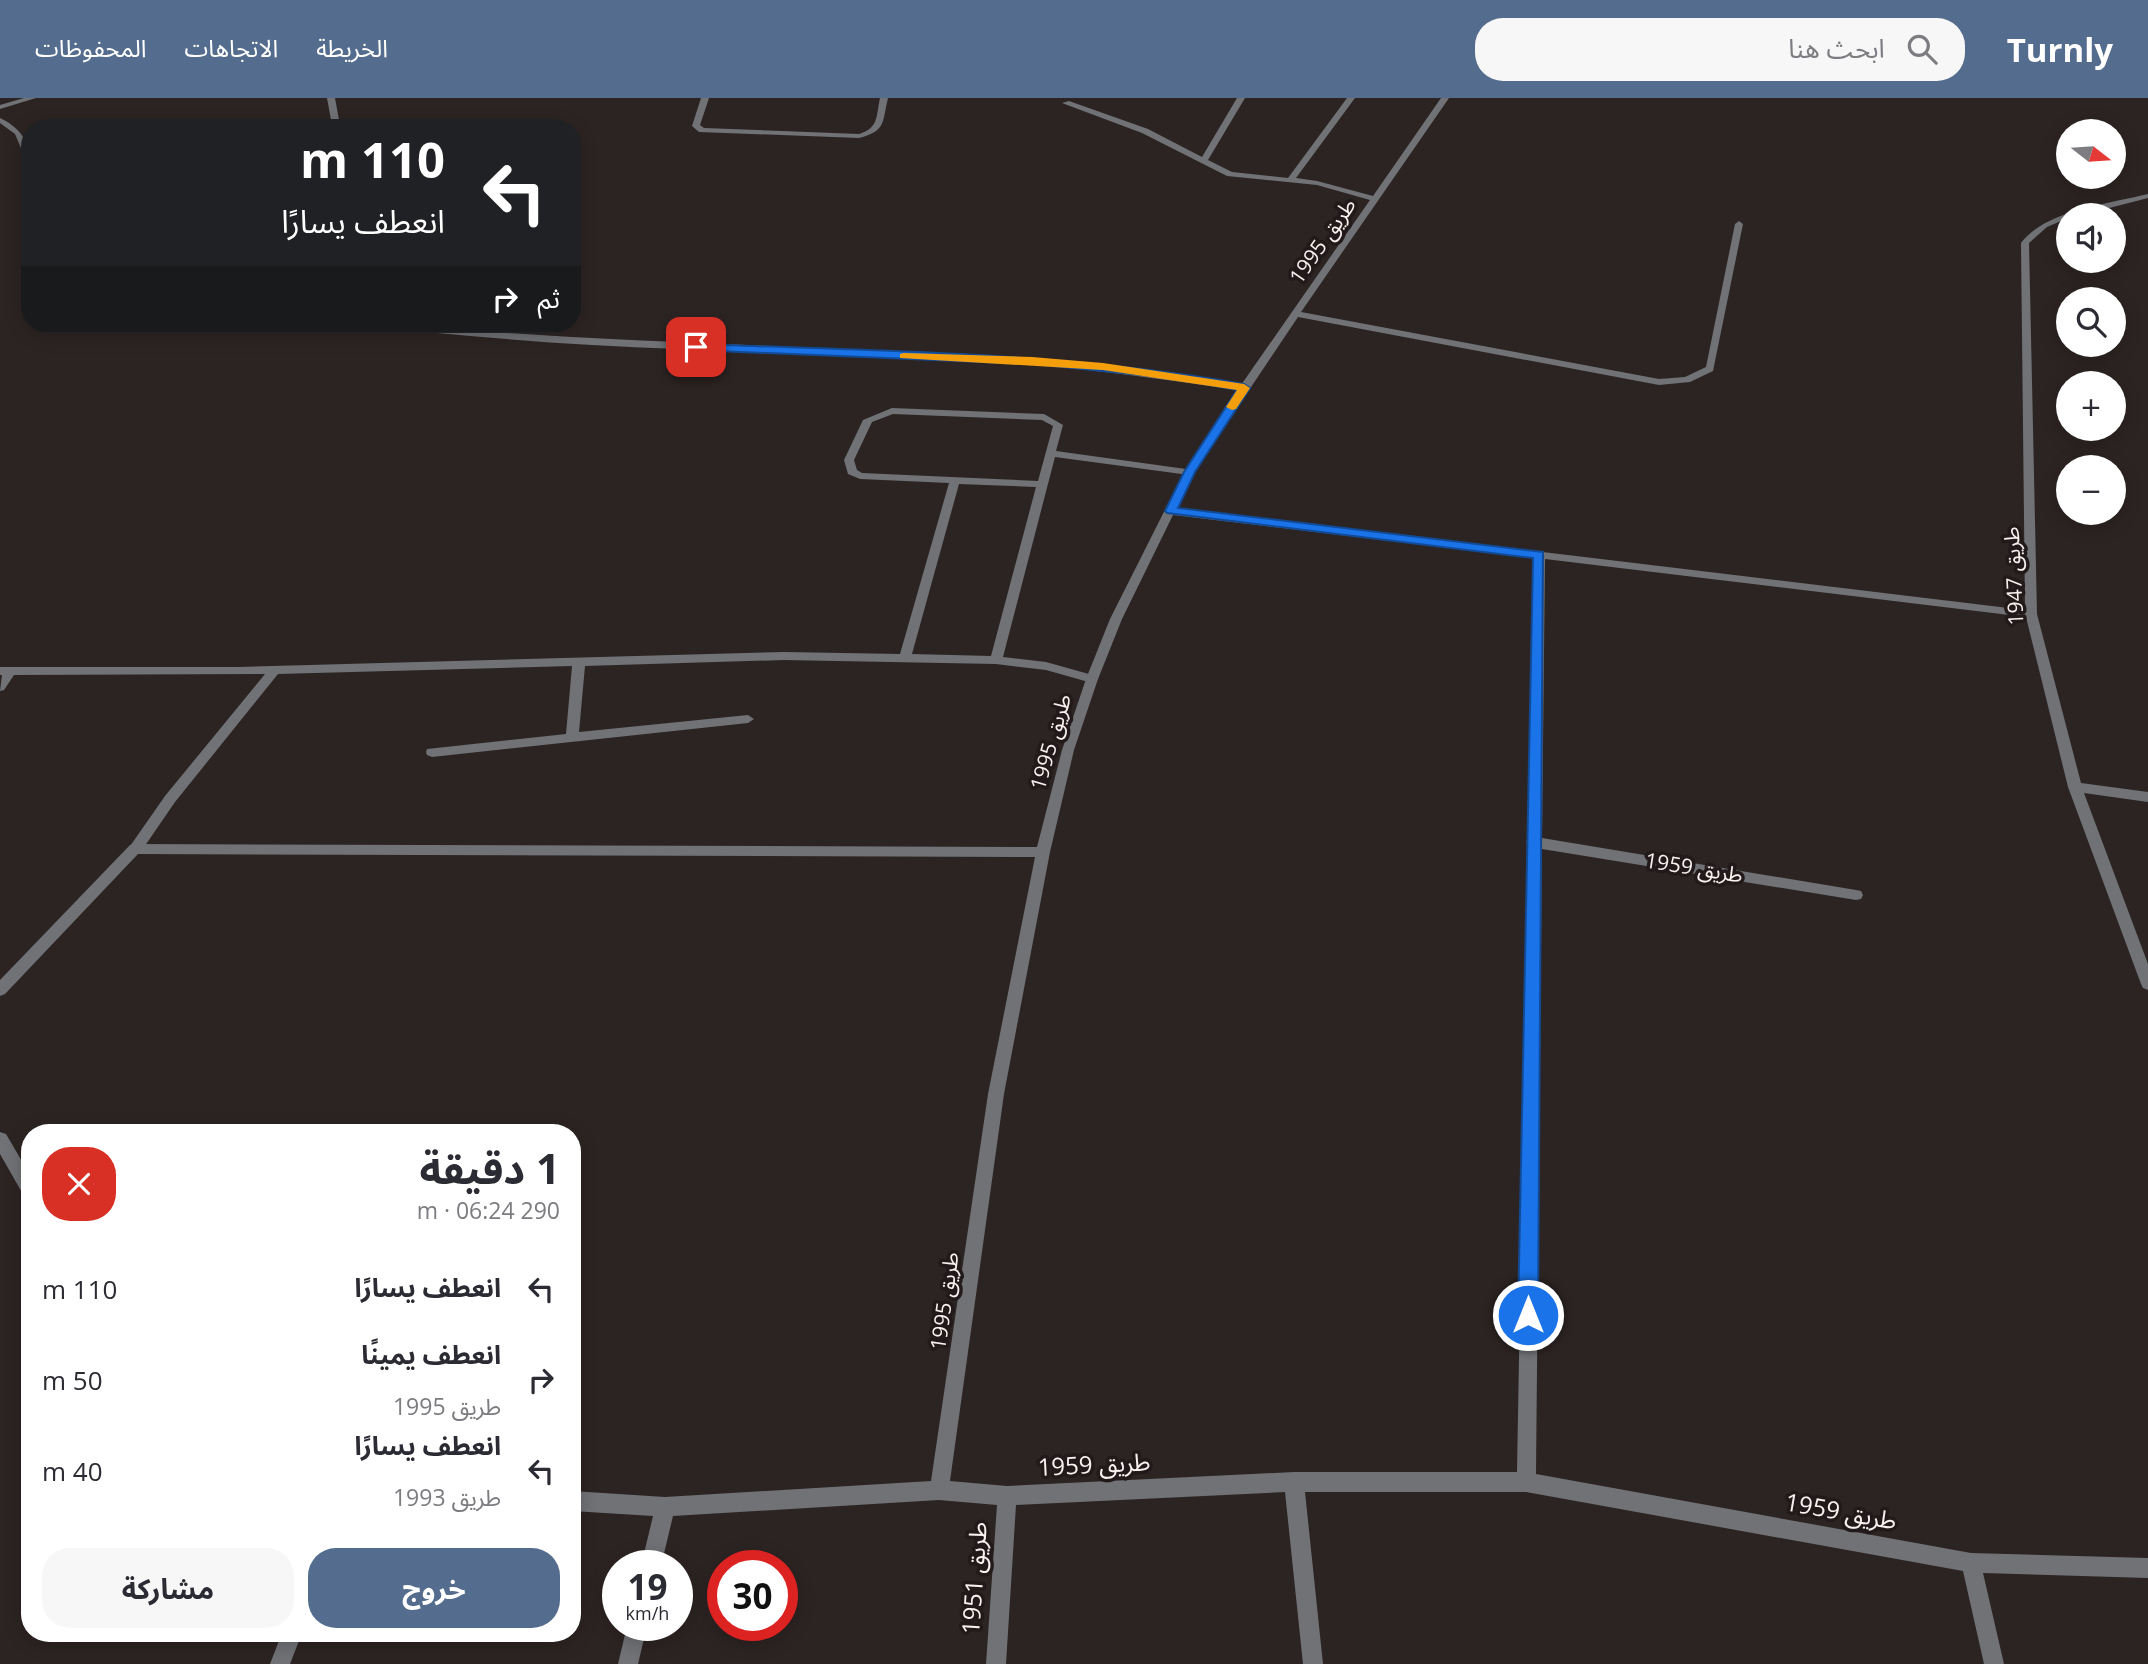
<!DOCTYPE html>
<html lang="ar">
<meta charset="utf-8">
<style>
:root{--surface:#fff;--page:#f7f7f7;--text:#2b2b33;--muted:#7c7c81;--accent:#546c8d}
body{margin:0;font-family:"Open Sans","Noto Sans Arabic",sans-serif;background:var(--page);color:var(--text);direction:rtl;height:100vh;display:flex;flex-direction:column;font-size:26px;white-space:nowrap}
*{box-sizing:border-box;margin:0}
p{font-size:23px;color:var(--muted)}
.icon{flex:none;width:38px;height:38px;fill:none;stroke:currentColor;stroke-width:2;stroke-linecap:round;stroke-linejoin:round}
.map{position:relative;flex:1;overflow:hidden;direction:ltr}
.details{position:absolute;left:21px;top:1026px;width:560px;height:518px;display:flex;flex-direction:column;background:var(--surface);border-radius:28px;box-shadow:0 4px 18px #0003;direction:rtl}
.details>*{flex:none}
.banner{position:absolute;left:21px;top:21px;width:560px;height:214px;border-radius:28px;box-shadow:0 4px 18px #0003;direction:rtl;background:#202124;color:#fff;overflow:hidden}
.needle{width:46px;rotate:107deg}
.fabs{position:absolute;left:2056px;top:21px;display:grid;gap:14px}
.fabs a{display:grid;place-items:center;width:70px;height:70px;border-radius:50%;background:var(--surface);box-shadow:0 4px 18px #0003;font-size:35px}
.speed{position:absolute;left:602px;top:1452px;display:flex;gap:14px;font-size:35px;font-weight:700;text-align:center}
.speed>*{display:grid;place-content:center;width:91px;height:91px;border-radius:50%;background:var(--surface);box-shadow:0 4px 18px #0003;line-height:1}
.speed small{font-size:18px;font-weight:400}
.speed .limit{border:10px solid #d22;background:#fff;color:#111}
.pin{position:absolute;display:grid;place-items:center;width:60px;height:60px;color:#fff;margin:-30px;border-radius:14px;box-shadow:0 4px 10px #0006}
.me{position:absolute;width:77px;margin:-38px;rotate:0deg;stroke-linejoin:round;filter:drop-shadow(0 0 5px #0008)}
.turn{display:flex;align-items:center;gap:24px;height:147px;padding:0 21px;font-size:32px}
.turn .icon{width:91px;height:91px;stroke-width:2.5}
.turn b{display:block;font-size:49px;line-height:60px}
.then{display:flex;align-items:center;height:66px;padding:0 21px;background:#0003;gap:14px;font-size:26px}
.round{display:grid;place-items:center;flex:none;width:74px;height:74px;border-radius:28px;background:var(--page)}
.headline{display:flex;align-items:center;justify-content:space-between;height:119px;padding:0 21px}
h1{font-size:42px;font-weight:700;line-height:52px}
.cta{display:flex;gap:14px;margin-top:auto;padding:14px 21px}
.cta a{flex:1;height:80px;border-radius:28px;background:var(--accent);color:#fff;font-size:28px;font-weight:700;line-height:80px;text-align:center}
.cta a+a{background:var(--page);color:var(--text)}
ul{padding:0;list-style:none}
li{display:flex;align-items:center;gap:21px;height:91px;padding:0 21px}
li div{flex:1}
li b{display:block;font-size:26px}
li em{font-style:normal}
header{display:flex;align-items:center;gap:42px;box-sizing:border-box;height:98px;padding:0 35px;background:var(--accent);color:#fff}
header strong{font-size:33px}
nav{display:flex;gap:38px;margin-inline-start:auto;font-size:24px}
.search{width:490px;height:63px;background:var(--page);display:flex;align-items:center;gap:18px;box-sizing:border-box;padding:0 24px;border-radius:28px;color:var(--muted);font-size:26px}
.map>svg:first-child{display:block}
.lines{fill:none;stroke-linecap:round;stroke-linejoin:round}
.lane{fill:#707276;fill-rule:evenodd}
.street{fill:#707276;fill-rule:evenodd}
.route{fill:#1a73e8;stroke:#114b97;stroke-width:2}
.slow{fill:#f59e0b}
.labels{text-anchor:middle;stroke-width:7;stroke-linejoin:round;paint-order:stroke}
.street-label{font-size:21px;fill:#f7f1f0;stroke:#221a1a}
.near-street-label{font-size:24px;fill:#f7f1f0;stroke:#221a1a}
</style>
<header>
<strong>Turnly</strong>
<div class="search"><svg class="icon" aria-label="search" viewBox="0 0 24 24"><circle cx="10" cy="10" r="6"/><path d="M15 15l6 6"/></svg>ابحث هنا</div>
<nav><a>الخريطة</a><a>الاتجاهات</a><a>المحفوظات</a></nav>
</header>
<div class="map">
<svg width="2148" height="1566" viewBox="0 0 2148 1566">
<rect width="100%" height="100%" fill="#2c2423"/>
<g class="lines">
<!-- lane -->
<path class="lane" d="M701,0H709L700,27L704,30L859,36C879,30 876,18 880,0H888C882,25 886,33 859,40L699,34L692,28Z
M892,310L1044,316L1063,327L1056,353L1193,372L1194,374L1189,377L1055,359L1003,559L1046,564L1096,578L1098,581L1096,584L1092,585L1046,572L996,566L784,562L585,568L579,634L748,617L754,621L748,625L432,659L427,657L426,654L427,651L566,636L572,568L278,576L175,704L140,755L135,756L128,751L165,698L265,576L14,577L4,592L0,593L2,577H0V569H239L784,554L900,556L949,385L860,381L848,376L844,362L863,322ZM893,316L1042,322L1053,328L1038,383L862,375L857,372L854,362L872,324ZM959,386L1036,389L991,558L912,556Z"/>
<!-- street -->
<path class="street" d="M24,0H36L0,11V7Z
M327,0H335L339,22L346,30H338L331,22Z
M1237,0H1245L1208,62L1232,74L1288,80L1347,0H1355L1296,80L1317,83L1373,98L1441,0H1449L1301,214L1659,281L1685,279L1706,269L1735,126L1739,123L1743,126L1713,273L1690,284L1659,287L1298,219L1194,374L1176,410L2025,512L2021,145C2046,112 2108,106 2148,96V100L2082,117H2068V120L2047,129L2029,145L2037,516L2081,685L2148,694V704L2084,695L2148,866V892L2143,890L2141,886L2068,689L2026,519L1545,461L1542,740L1856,792L1861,793L1863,797L1861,801L1856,802L1542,751L1536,1376L1971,1455L2148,1460V1480L1983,1475L2004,1566H1984L1963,1473L1526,1394H1305L1323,1566H1303L1285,1394L1016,1407L1006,1566H986L997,1407L939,1402L673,1418L661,1468H641L653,1418L572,1413V1393L665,1399L931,1383L988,996L1035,759L138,756L5,896L0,898V882L130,747L135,746L1037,749L1062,652L1086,581L1110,521L1184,374L1238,292C1168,282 1098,272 1027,266C882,255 737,255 592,247C519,243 447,236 375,229L370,226H400C608,247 817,246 1025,261C1098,266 1170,276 1241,287L1370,102L1317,87L1227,78L1142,35L1062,5L1069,3L1148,31L1202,59ZM1173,417L1533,460L1528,740L1526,744L1528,747L1517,1374H1294L1007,1388L950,1383L1004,996L1050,754L1074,652L1098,581L1122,521Z
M0,20C19,29 30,43 30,64L26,62L15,36L0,25Z
M0,1034L6,1036L30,1077V1101L24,1098L0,1056Z
M627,1528H647L638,1566H618Z
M282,1535H302L290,1566H270Z"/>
</g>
<!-- route -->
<path class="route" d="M696,246C880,253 1063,254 1244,286L1250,290L1195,374L1178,410L1543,454L1538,1217L1535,1224L1528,1227L1521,1224L1518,1217L1533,460L1167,415L1165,413L1184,374L1237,292L1173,280L1032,266L693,252L691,249Z"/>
<!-- slow -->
<path class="slow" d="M904,255L1032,259L1103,265L1244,286L1250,290L1236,311L1232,312L1226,309L1237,292L1103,272L900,260V256Z"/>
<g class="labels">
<!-- street labels -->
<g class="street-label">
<text transform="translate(1323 143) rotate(-55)" y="7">طريق 1995</text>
<text transform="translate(2014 478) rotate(-93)" y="7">طريق 1947</text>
<text transform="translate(1051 644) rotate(-74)" y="7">طريق 1995</text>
<text transform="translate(1694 770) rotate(9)" y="7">طريق 1959</text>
<text transform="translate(945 1203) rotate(-82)" y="7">طريق 1995</text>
</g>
<!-- near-street labels -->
<g class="near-street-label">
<text transform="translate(1094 1367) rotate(-3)" y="8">طريق 1959</text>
<text transform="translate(1841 1414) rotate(10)" y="8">طريق 1959</text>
<text transform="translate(975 1480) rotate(-86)" y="8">طريق 1951</text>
</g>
</g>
</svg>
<div class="fabs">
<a><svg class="needle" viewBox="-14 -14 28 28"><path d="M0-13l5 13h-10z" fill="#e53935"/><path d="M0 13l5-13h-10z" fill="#7c7c81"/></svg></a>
<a><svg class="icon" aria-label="sound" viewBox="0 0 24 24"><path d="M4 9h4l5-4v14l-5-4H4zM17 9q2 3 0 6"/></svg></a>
<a><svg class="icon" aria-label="search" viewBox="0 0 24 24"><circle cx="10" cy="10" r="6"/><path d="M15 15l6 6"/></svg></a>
<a>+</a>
<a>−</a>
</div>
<div class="speed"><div>19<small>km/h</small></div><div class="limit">30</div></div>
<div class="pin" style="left:696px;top:249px;background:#d93025"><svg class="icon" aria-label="arrive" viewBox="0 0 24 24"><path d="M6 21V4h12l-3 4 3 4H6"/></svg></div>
<svg class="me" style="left:1528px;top:1217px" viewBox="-20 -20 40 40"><circle r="17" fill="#1a73e8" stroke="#fff" stroke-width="3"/><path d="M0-11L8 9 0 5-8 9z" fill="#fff"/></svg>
<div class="banner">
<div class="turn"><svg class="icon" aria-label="left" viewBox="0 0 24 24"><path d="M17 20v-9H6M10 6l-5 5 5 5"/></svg><div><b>110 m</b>انعطف يسارًا</div></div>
<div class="then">ثم<svg class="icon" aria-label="right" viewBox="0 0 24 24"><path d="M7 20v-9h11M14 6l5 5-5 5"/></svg></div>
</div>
<section class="details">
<div class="headline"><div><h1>1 دقيقة</h1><p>290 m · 06:24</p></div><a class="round" style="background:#d93025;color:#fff"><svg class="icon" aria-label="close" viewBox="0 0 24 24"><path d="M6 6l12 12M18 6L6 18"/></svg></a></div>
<ul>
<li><svg class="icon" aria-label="left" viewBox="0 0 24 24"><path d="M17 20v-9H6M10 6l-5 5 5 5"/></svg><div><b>انعطف يسارًا</b></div><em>110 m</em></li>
<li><svg class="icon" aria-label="right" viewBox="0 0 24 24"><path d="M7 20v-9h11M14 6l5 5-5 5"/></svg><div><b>انعطف يمينًا</b><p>طريق 1995</p></div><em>50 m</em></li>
<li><svg class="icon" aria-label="left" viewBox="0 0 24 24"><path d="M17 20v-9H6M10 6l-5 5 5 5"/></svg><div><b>انعطف يسارًا</b><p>طريق 1993</p></div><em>40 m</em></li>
</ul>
<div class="cta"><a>خروج</a><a>مشاركة</a></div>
</section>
</div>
